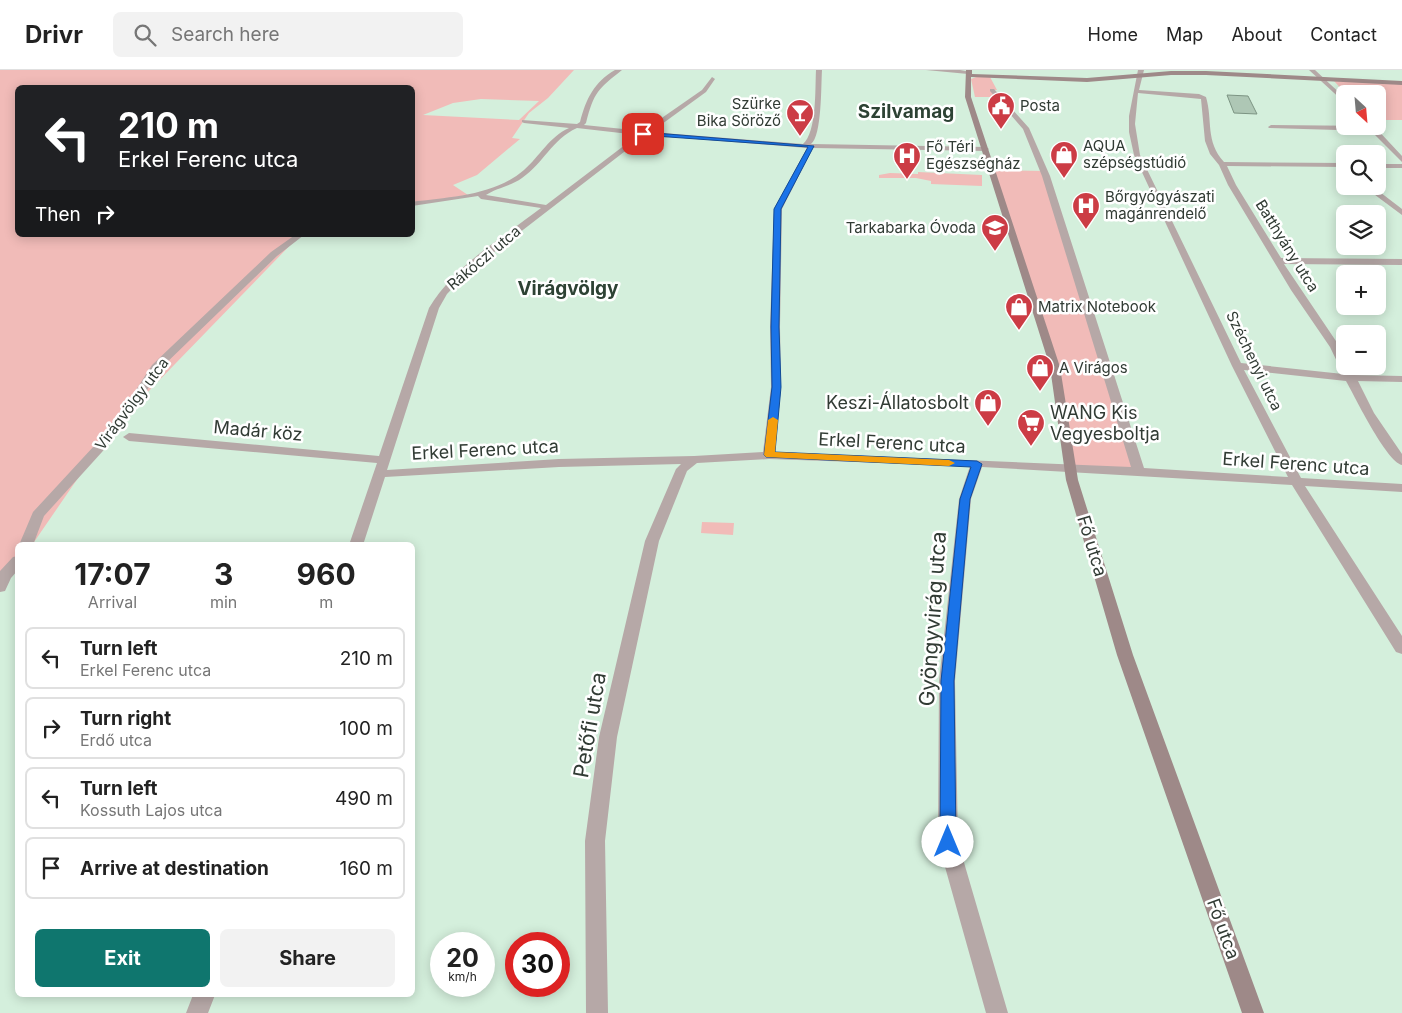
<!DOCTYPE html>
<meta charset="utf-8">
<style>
:root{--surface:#fff;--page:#f2f2f2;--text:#222;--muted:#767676;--line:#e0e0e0;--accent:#0f766e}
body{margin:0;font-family:Inter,sans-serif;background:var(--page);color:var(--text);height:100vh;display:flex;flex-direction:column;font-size:19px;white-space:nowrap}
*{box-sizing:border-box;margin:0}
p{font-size:16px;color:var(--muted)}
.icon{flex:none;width:28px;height:28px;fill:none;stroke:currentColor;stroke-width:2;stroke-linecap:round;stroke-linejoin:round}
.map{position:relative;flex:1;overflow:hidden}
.panel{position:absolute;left:15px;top:472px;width:400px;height:455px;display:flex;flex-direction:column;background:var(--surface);border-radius:8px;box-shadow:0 2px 12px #0003}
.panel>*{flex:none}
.banner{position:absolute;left:15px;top:15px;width:400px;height:152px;border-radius:8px;box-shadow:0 2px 12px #0003;background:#202124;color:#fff;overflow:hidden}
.needle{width:32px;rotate:154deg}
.buttons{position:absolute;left:1336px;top:15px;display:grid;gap:10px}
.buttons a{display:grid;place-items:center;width:50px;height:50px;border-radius:8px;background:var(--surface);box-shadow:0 2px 12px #0003;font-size:25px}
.speed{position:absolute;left:430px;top:862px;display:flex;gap:10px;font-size:25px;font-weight:700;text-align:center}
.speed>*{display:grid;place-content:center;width:65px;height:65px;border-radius:50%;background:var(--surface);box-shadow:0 2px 12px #0003;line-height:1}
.speed small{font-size:12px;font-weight:400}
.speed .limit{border:8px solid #d22;background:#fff;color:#111}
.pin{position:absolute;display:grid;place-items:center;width:42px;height:42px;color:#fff;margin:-21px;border-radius:10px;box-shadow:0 2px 8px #0006}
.me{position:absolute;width:55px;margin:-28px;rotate:0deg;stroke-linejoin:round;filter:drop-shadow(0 0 4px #0008)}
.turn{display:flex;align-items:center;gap:18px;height:105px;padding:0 20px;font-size:22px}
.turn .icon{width:65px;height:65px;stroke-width:2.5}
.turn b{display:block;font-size:35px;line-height:42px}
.then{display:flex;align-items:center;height:48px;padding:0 20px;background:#0003;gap:10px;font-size:19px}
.eta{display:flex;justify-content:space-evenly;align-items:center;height:85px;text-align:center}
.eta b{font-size:30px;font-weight:700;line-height:35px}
.cta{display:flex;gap:10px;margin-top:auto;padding:10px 20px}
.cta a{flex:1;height:58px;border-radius:8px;background:var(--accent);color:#fff;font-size:20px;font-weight:700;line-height:58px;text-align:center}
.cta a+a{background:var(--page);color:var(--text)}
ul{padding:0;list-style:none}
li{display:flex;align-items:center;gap:15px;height:62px;margin:0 10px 8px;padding:0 10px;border:2px solid var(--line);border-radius:8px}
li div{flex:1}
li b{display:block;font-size:19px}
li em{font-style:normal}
header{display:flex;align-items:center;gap:30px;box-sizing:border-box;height:70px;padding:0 25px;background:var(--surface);border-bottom:1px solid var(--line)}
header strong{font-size:24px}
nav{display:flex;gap:28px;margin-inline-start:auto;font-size:18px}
.search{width:350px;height:45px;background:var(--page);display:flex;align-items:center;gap:12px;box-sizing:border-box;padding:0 18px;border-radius:8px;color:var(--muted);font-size:19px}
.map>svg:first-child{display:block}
.green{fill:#f1bbb8;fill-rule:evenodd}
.building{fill:#aec7b5;stroke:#7c9483}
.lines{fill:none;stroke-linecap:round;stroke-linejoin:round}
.minor{fill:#b6a8a7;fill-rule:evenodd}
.secondary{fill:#9e8988;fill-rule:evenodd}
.route{fill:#1a73e8;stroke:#114b97}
.slow{fill:#f59e0b}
.labels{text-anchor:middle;stroke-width:5;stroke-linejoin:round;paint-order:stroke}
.far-poi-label{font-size:15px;fill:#313b34;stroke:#fff;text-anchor:start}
.far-street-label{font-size:15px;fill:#313b34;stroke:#fff}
.poi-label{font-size:18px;fill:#313b34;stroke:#fff;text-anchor:end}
.street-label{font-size:18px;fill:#313b34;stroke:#fff}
.far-district-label{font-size:19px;font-weight:bold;fill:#2d4234;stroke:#fff}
.near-street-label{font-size:21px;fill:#313b34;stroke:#fff}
</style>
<header>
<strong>Drivr</strong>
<div class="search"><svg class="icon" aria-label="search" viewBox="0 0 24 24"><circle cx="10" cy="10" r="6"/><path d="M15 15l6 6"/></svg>Search here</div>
<nav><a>Home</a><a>Map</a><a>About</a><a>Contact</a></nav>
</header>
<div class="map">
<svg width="1402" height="943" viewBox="0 0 1402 943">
<rect width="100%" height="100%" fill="#d4efdc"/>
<!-- green -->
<path class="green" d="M0,0H574L548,28L529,43L512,68L520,69L477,105L453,115L468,125L413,134L412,18H18V165H300L111,360L32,475H18L17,496L0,521ZM481,29L539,31L519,50L423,45L453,33Z
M979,6L990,7L997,20H991L995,27H975L971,9Z
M1334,11L1402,14V50H1378V24H1346Z
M991,100L1044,101L1139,402L1069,397L1055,297Z
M918,102L982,105V116L931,114V111L916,108H879V105L890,103L918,104Z
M702,452L734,453L733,465L701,463Z"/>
<!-- building -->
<path class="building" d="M1227,25L1248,26L1257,44L1234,43Z"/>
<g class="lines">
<!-- minor -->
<path class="minor" d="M615,0H622C598,19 594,22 586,53L584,55L643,61L702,20L712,7L715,9L706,22L651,62L803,74C817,62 815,19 816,0H822C821,15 822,66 811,74L986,77L989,79L986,81L813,78L782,139L780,257L781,317L775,382L1131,397L1042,106L1023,59L990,21V19H994L1029,58L1050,106L1144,398L1288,407L1232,296L1134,85L1129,62V46L1138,0H1144L1139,20L1199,24L1206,27C1213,51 1205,71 1224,92L1345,93V97L1227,96L1236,115L1281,188L1402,189V195L1284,194L1340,277L1345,287V296H1350L1354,305L1402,306V312L1358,311L1374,343L1402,384V395C1386,391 1355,327 1346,311L1244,300L1301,408L1402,414V422L1305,416L1402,566V584L1396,582L1292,415L982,397L971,429L955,611L958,772L1008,943H986L938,772L939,611L959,429L970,396L769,389L697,393L687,401L659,471L617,667L605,771L608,943H586L585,771L599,667L645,471L676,399L681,394L559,397L385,407L363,475H349L377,393L129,371L123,367L129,363L379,386L429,238C455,195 502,168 541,138L481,129L478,126L412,136V132C449,127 494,126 524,100C540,86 549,67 569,58L524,53L522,52V50L577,54L580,52C586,29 594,12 615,0ZM1138,23L1201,29L1205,71L1210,84L1219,95L1228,115L1291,220L1330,277L1343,304L1241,293L1140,85L1135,54ZM577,58L638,65L546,135L486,125C496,118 511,116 522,108C544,93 551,70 577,58ZM646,65L807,78L774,139L770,257L771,317L763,382L694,386L559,389L387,400L439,238L447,224L467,203Z
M926,0H960L971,2L968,4Z
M1309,0H1315L1345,28V33Z
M1271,55L1374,56L1402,86V92L1371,61L1269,58L1268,57Z
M1378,94H1402V98H1378Z
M1363,116H1372L1402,139V145Z
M295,165H304L277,186L160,299L136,338L102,382L44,446L33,475H19L33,442L94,376L127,334L152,295L271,182Z
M18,486V500L11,508L5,521L0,522V501L13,487Z
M193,925H215L208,943H186Z"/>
<!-- secondary -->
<path class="secondary" d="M966,0H972V4L1087,8L1171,1H1206L1402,11V15L1206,5H1171L1087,12L971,7V27L1060,297L1078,410L1133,585L1264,943H1242L1117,585L1066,410L1050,297L965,27Z"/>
</g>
<!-- route -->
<path class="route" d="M643,62L814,76L781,139L779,257L781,317L775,382L977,391L982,394L970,429L954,611L956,772L954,777L948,779L943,777L940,772L941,611L960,429L971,397L766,387L764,385L772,317L771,257L774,139L808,77L641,65Z"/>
<!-- slow -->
<path class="slow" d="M773,347L778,350L775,382L949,390L955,393L949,396L766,387L764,385L768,350Z"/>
<!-- icons -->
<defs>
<symbol id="civic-pin" viewBox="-11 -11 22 30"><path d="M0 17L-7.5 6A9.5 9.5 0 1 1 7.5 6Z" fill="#cc3c45" stroke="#fff"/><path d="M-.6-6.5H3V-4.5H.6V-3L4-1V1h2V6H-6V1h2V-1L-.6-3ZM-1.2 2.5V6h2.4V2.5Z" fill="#fff"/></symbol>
<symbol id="bar-pin" viewBox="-11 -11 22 30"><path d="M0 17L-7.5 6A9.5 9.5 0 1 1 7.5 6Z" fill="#cc3c45" stroke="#fff"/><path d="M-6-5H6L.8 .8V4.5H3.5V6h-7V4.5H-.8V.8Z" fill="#fff"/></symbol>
<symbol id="shop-pin" viewBox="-11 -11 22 30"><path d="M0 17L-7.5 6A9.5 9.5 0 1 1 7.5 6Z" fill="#cc3c45" stroke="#fff"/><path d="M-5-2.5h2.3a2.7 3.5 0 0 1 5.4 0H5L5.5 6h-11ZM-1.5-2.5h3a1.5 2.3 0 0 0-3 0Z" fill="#fff"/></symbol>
<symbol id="hospital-pin" viewBox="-11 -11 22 30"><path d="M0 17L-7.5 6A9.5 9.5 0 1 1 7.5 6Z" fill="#cc3c45" stroke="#fff"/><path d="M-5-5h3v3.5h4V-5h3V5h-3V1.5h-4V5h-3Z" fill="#fff"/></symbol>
<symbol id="school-pin" viewBox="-11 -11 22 30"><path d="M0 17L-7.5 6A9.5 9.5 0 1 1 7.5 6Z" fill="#cc3c45" stroke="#fff"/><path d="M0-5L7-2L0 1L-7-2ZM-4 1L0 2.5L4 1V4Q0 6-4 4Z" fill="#fff"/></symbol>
<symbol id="supermarket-pin" viewBox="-11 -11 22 30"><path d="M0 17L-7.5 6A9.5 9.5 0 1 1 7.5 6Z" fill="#cc3c45" stroke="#fff"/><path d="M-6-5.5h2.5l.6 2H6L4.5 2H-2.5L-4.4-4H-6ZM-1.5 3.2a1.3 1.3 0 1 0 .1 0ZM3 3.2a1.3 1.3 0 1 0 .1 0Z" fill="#fff"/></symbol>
</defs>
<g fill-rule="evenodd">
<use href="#civic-pin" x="985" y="20" width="32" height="43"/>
<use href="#bar-pin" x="784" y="27" width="32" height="43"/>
<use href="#shop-pin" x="1048" y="69" width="32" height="43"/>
<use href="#hospital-pin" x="891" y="70" width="32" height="43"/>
<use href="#hospital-pin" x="1070" y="120" width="32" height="43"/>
<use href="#school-pin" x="979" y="142" width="32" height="43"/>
<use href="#shop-pin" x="1003" y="221" width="32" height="43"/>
<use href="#shop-pin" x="1024" y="282" width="32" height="43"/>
<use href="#shop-pin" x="972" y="317" width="32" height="43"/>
<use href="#supermarket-pin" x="1015" y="337" width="32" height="43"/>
</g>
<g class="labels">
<!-- far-poi labels -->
<g class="far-poi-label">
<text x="781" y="39" text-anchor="end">Szürke<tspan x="781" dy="17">Bika Söröző</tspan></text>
<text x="1020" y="41">Posta</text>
<text x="1083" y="81">AQUA<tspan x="1083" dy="17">szépségstúdió</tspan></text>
<text x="926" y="82">Fő Téri<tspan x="926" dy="17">Egészségház</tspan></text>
<text x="1105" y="132">Bőrgyógyászati<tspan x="1105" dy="17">magánrendelő</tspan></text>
<text x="976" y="163" text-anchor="end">Tarkabarka Óvoda</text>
<text x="1038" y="242">Matrix Notebook</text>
<text x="1059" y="303">A Virágos</text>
</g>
<!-- far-street labels -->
<g class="far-street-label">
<text transform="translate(1287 176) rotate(58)" y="5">Batthyány utca</text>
<text transform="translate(484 188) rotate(-40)" y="5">Rákóczi utca</text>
<text transform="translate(1254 291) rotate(64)" y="5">Széchenyi utca</text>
<text transform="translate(132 334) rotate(-53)" y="5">Virágvölgy utca</text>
</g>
<!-- poi labels -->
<g class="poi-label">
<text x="969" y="339">Keszi-Állatosbolt</text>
<text x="1050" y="349" text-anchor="start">WANG Kis<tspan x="1050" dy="21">Vegyesboltja</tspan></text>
</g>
<!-- street labels -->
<g class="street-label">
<text transform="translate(258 361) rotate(5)" y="6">Madár köz</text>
<text transform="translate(892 373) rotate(3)" y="6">Erkel Ferenc utca</text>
<text transform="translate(485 380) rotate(-3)" y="6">Erkel Ferenc utca</text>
<text transform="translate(1296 394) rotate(4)" y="6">Erkel Ferenc utca</text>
<text transform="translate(1092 476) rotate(73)" y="6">Fő utca</text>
<text transform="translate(1223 859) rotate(70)" y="6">Fő utca</text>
</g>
<!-- far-district labels -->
<g class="far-district-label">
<text x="906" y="48">Szilvamag</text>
<text x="568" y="225">Virágvölgy</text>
</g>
<!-- near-street labels -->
<g class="near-street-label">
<text transform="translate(933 549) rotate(-86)" y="7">Gyöngyvirág utca</text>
<text transform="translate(590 655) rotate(-80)" y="7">Petőfi utca</text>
</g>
</g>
</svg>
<div class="buttons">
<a><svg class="needle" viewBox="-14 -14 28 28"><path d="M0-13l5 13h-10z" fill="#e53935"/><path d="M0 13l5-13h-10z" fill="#767676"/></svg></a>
<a><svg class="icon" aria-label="search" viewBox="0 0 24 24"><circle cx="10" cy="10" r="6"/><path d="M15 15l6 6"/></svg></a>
<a><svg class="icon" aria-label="layers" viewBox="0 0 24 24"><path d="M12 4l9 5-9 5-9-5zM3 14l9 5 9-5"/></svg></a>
<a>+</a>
<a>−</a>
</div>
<div class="speed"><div>20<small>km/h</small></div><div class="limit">30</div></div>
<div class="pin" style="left:643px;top:64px;background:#d93025"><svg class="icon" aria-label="arrive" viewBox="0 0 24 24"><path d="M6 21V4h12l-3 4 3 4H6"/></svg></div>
<svg class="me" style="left:948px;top:772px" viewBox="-20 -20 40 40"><circle r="19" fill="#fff"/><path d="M0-13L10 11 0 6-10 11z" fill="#1a73e8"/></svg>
<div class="banner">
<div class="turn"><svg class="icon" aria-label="left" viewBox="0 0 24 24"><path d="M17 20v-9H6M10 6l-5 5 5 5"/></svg><div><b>210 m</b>Erkel Ferenc utca</div></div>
<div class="then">Then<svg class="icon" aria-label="right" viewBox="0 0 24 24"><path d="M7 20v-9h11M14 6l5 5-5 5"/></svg></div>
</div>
<section class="panel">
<div class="eta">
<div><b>17:07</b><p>Arrival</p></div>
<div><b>3</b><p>min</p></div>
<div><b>960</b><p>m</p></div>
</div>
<ul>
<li><svg class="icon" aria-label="left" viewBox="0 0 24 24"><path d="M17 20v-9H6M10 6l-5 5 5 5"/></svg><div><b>Turn left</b><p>Erkel Ferenc utca</p></div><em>210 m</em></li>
<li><svg class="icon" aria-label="right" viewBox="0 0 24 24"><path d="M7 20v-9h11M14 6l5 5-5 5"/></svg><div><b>Turn right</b><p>Erdő utca</p></div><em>100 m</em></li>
<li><svg class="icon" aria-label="left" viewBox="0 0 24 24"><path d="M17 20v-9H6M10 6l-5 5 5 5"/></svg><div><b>Turn left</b><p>Kossuth Lajos utca</p></div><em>490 m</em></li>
<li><svg class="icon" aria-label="arrive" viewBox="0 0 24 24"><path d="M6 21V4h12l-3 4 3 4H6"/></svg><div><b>Arrive at destination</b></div><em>160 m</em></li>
</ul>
<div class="cta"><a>Exit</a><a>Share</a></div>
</section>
</div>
